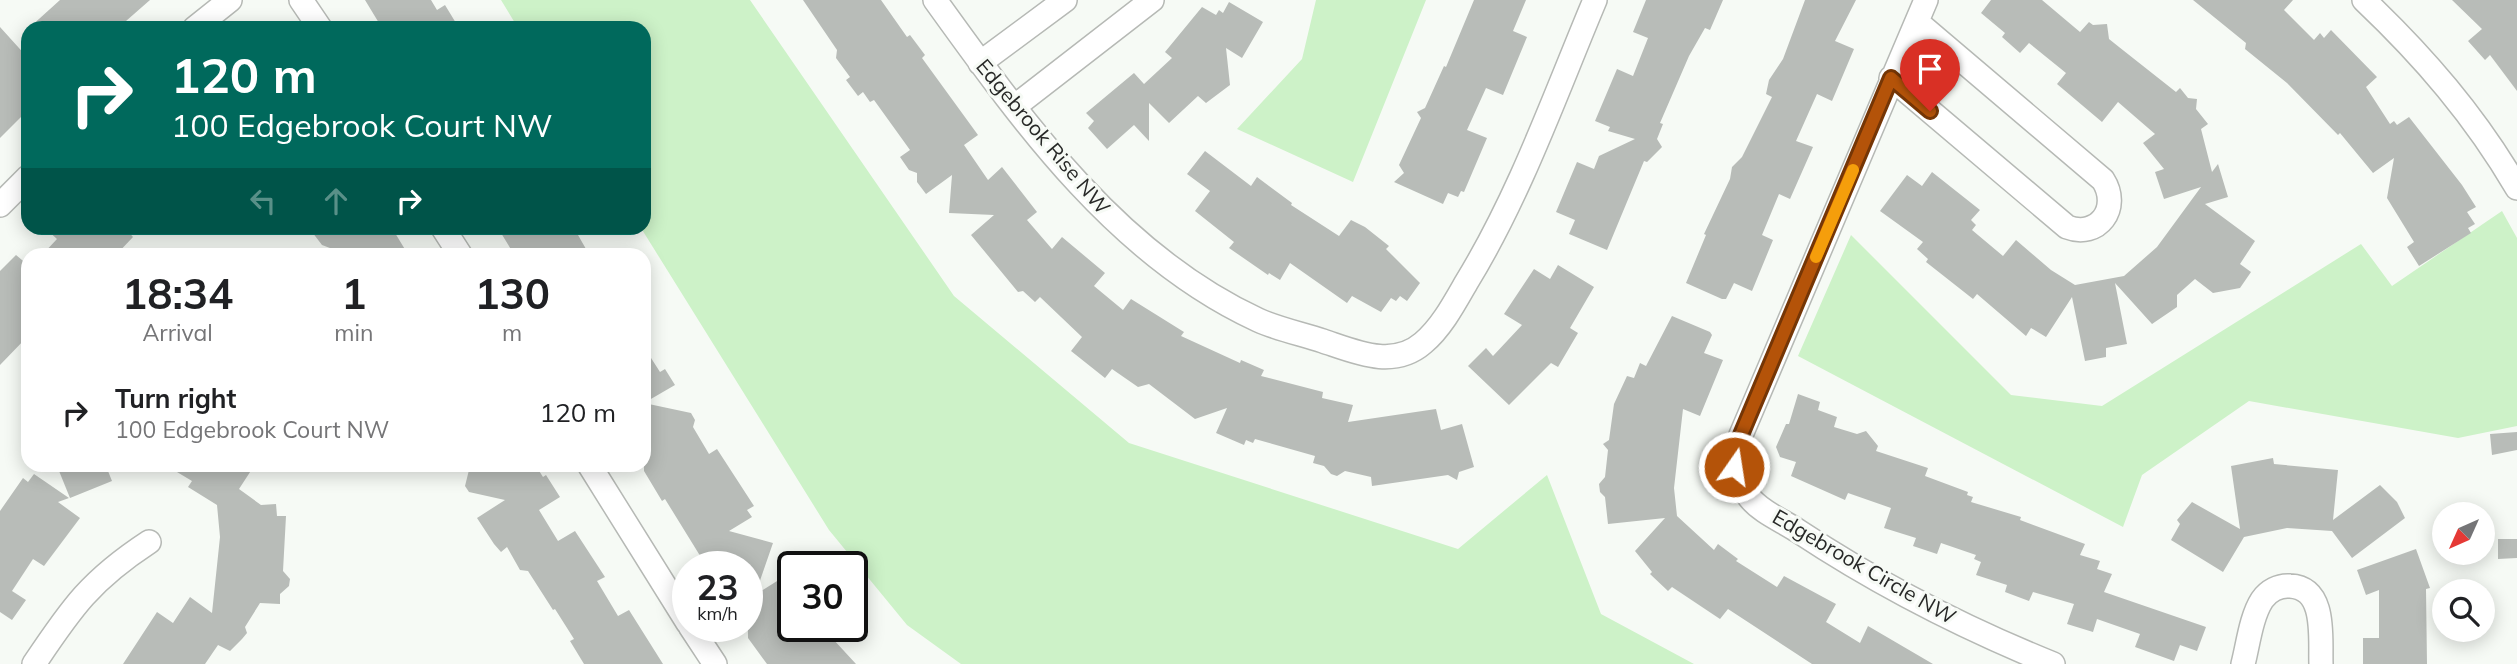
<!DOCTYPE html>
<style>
:root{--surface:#fff;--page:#f2f2f2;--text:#202124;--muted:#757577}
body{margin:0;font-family:Mulish,sans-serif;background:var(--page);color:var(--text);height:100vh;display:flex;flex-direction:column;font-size:26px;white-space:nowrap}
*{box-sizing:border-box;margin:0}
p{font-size:23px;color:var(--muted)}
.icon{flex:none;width:38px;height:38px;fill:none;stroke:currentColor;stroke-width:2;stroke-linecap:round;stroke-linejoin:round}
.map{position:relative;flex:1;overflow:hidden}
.panel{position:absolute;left:21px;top:248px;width:630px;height:224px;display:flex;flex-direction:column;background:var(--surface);border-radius:21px;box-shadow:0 4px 18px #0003}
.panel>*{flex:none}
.hud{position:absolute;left:21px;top:21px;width:630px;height:214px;border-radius:21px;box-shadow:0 4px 18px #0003;background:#00695c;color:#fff;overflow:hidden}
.needle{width:46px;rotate:225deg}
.controls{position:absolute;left:2432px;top:502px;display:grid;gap:14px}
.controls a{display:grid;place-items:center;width:63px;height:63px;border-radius:50%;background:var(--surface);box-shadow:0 4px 18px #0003;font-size:35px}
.speed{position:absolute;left:672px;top:551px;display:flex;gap:14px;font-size:35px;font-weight:700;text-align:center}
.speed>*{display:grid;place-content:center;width:91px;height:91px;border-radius:50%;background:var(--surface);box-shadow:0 4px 18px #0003;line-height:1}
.speed small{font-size:18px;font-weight:400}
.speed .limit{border:4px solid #111;border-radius:10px;background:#fff;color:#111}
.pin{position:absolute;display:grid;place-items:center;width:60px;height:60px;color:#fff;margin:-72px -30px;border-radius:50% 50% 50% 0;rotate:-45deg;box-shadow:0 0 7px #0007}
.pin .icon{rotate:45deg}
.me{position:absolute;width:77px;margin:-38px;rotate:13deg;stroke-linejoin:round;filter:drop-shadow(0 0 5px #0008)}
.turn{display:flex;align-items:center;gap:24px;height:147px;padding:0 35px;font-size:32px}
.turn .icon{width:91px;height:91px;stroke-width:2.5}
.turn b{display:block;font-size:49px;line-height:60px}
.lanes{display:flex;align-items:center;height:66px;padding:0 35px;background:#0003;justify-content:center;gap:35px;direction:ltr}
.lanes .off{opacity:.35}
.eta{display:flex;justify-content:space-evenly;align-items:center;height:119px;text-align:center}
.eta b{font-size:42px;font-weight:700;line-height:49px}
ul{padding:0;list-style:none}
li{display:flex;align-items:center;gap:21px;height:91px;padding:0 35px}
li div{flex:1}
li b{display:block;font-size:26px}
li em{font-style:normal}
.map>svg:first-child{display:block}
.green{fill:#cdf2c8}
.building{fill:#b8bcb8}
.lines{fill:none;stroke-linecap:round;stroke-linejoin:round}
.street-casing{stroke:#b6b9b5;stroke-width:26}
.street{stroke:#fff;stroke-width:23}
.route-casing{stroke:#753606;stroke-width:18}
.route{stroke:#b45309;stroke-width:12}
.slow{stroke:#f59e0b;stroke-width:12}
.labels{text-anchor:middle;stroke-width:6;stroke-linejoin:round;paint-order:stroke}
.street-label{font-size:21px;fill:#272827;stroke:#f6faf5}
</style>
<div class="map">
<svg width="2517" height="664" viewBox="0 0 2517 664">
<rect width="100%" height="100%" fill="#f6faf5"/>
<!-- green -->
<path class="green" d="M501,0H750L954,296L1129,443L1458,549L1547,475L1601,614L1694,664H961L907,625L829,530L641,228H644V28H518Z
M1316,0H1426L1353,182L1237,129L1302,59Z
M2502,211L2517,238V426L2458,438L2249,401L2142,475L2123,527L1798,356L1851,235L2011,395L2102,406L2361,244L2392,286Z"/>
<!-- building -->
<path class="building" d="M60,0H150L118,28H29Z
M365,0H431L437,10L445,5L459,28H382Z
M803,0H881L907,37L910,35L925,55L922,58L978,135L964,145L988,180L1002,167L1037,212L1027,220L1052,249L1062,237L1105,273L1094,286L1123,310L1131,299L1184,332L1181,336L1240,363L1241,360L1264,370L1261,376L1323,392L1322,398L1353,405L1348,422L1436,409L1441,430L1462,424L1474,467L1459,472L1457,480L1448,475L1372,486L1371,477L1345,471L1337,476L1331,474L1324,466L1313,463L1315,456L1255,439L1253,443L1246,440L1244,445L1216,433L1227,408L1195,419L1149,384L1138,387L1112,369L1105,378L1071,351L1082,337L1040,297L1035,302L1023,291L1018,292L971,235L994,215L949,213L952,175L926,194L917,182V173L909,170L900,157L910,150L874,100L870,102L863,92L858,96L846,80L850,77L836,58L837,50Z
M1474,0H1526L1513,31L1527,37L1503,95L1486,88L1467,130L1487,138L1464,192L1461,191L1458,197L1448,193L1443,204L1394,182L1404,173L1399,165L1421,118L1417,112L1425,108L1444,66L1446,67Z
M1646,0H1723L1710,30L1705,28L1689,56L1660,123L1663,124L1657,139L1662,147L1647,162L1644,161L1607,250L1569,234L1575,220L1556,212L1577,162L1594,169L1599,156L1635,139L1608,131L1610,127L1595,121L1617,69L1633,76L1648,38L1633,32Z
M1805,0H1856L1835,41L1854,49L1832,101L1817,94L1796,141L1813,147L1790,199L1779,194L1762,235L1773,240L1752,291L1734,283L1726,299H1722L1686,283L1706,235L1704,234L1730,179L1732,167L1742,157L1772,97L1766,94L1769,80L1783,59Z
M1991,0H2042L2080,32L2089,22L2093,25L2107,24L2109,39L2119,47L2176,92L2180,88L2188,98L2197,99L2196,109L2208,124L2201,129L2212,172L2218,164L2228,197L2205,204L2255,241L2240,264L2251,272L2240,288L2213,293L2195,279L2177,295V307L2152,324L2115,283L2127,344L2106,348V357L2085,361L2072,297L2046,337L2031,328L2026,336L1977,294L1973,299L1926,262L1928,259L1917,249L1923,242L1880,211L1907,175L1922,186L1932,172L1980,210L1971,220L1976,225L1972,230L2003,256L2016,240L2051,270L2075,285L2124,276L2157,247L2201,187L2164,199L2155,172L2164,169L2143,143L2155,134L2118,102L2102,122L2057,84L2066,73L2029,43L2020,53L2002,37L2005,33L1981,13Z
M2193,0H2293L2284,10L2314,40L2320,33L2324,38L2331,30L2377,77L2366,87L2390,124L2394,121L2397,125L2409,117L2462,185L2476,207L2467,212L2475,224L2468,228L2471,233L2419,266L2407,247L2414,242L2387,198L2394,158L2373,173L2340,133L2338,135L2287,83L2245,49L2246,43Z
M2452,0H2517V91L2490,55L2485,60L2468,41L2482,29Z
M1229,2L1263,22L1242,58L1226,48L1230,85L1206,103L1198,96L1169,123L1149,103V141L1134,125L1107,149L1088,128L1094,121L1086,113L1134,73L1144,84L1172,58L1165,52L1202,7L1216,15L1219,10L1223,13Z
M0,27L28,58V110L0,138Z
M1205,151L1251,186L1257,177L1292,203L1291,205L1339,236L1351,220L1365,227L1389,246L1386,249L1420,283L1407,301L1400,296L1396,301L1391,298L1381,312L1352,296L1347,303L1290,263L1280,280L1269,273L1268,275L1229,248L1234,242L1195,211L1210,191L1187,174Z
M45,228H125L133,237L115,256H41L57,239Z
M309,228H392L409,256H351L322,245Z
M498,228H574L590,256H515Z
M16,255L28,265V336L0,365V271Z
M1558,265L1594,287L1570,328L1578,333L1558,367L1551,363L1509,405L1468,366L1486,348L1493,356L1522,325L1504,314L1534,269L1550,279Z
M1672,316L1710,332L1712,335L1704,353L1723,360L1700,416L1683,409L1674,488L1677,516L1714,550L1718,544L1738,559L1736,561L1777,587L1784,576L1836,604L1826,622L1860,643L1868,626L1933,664H1812L1728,609L1720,619L1672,587L1668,591L1650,574L1652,572L1635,551L1665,518L1608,524L1605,497L1600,492L1599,484L1605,477L1608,450L1603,444L1609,440L1614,404L1627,376L1634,378L1640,363L1646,366Z
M644,347L660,372L665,369L675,385L644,403L691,413L695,420L693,427L709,454L717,449L754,506L747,510L752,517L729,531L773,543L755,595L793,571V626H821L856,664H767L748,638L747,567H707L665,499L662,501L644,471Z
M1798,394L1820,402L1818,410L1837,417L1834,427L1857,434L1866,431L1878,446L1876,451L1928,468L1925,476L1968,492L1967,495L1973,497L1971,502L2021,517L2020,520L2085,544L2080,555L2100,561L2097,569L2112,574L2104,592L2206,627L2197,651L2180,645L2174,661L2135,647L2140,634L2097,619L2093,632L2067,624L2074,604L2033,592L2029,601L2005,592L2007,585L1976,575L1981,562L1974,559L1976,555L1941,543L1937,554L1913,546L1916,538L1884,528L1891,508L1848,493L1845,500L1791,476L1796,462L1780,457L1776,447L1786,424H1789Z
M2517,432V450L2492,455L2490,434Z
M2273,458L2274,464L2338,470L2333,520L2380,485L2397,502L2405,518L2352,558L2332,531L2287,528L2244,537L2223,572L2171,540L2180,524L2177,520L2192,502L2240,529L2231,466Z
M57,466H106L112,481L70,498Z
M167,466H254L239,489L261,505L276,504L277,516H286L283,571L290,579L289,586L280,594V604L260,603L245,627L247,633L242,639L230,651L218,645L205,664H123L157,612L173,623L190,597L212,613L220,537L217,505L188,487L192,481Z
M470,466H536L543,477L546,475L560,497L539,510L558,541L575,531L605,577L597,581L618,616L629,610L663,664H584L570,641L574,639L555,609L553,610L528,571L520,570L507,547L501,552L494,544L477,518L505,500L469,492L465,486Z
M34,474L69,498L58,502L80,518L44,566L33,559L12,591L26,600L12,620L0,612V511L23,478L28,482Z
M2498,539H2517V558L2498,559Z
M2416,549L2430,588L2426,589L2427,664H2363V638H2379V590L2366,595L2357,570Z"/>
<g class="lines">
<defs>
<path id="street" d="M301,0L320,28
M935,0C1023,122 1117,255 1258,320C1278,329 1302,334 1323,341C1356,352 1393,369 1423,343C1441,328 1454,304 1466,283C1520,195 1555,95 1595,0
M1926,0L1735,449C1734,468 1737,483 1750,498C1761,512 1783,521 1798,531C1878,584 1964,628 2053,664
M2364,0C2424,57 2475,116 2517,188
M195,28L230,0
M980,63L1065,0
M1891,78L2067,227C2098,239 2121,208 2103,180L1917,22
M1014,107L1152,0
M0,205L28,177
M443,228L461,256
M590,466L688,623
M690,626L715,664
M34,664C72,607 91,580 149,542
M2243,664C2248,645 2251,617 2262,600C2268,591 2279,585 2290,586C2327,588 2320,638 2321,664"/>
</defs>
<!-- street casing -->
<use href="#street" class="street-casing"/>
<!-- street -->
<use href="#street" class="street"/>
</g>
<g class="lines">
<defs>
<path id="route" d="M1734,467L1735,449L1891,78L1930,111"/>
</defs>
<!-- route casing -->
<use href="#route" class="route-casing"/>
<!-- route -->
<use href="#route" class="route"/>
<!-- slow -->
<path class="slow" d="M1816,257L1853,170"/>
</g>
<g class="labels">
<!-- street labels -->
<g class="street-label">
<text transform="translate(1043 137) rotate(50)" y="7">Edgebrook Rise NW</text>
<text transform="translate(1864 567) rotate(30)" y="7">Edgebrook Circle NW</text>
</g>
</g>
</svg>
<div class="controls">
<a><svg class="needle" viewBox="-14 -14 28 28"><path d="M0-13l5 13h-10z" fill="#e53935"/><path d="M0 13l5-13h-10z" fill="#757577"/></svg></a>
<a><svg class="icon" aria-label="search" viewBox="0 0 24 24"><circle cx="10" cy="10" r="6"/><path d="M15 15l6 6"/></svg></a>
</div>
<div class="speed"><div>23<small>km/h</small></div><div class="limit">30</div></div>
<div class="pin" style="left:1930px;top:111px;background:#d93025"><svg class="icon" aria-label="arrive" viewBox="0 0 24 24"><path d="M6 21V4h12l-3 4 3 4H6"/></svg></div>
<svg class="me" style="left:1734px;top:467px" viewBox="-20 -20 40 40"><circle r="17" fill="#b45309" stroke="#fff" stroke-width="3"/><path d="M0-11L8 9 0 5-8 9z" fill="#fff"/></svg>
<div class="hud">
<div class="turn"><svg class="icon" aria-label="right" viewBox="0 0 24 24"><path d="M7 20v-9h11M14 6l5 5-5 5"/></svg><div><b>120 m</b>100 Edgebrook Court NW</div></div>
<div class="lanes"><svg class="icon off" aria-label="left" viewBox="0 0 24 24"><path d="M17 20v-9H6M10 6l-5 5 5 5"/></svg><svg class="icon off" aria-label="ahead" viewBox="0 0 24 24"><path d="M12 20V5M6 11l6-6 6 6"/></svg><svg class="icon" aria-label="right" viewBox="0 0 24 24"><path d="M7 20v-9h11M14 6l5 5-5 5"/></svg></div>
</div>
<section class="panel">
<div class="eta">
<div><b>18:34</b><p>Arrival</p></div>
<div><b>1</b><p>min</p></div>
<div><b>130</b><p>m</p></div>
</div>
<ul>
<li><svg class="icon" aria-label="right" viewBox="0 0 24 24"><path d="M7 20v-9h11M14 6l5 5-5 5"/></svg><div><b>Turn right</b><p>100 Edgebrook Court NW</p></div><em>120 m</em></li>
</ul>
</section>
</div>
